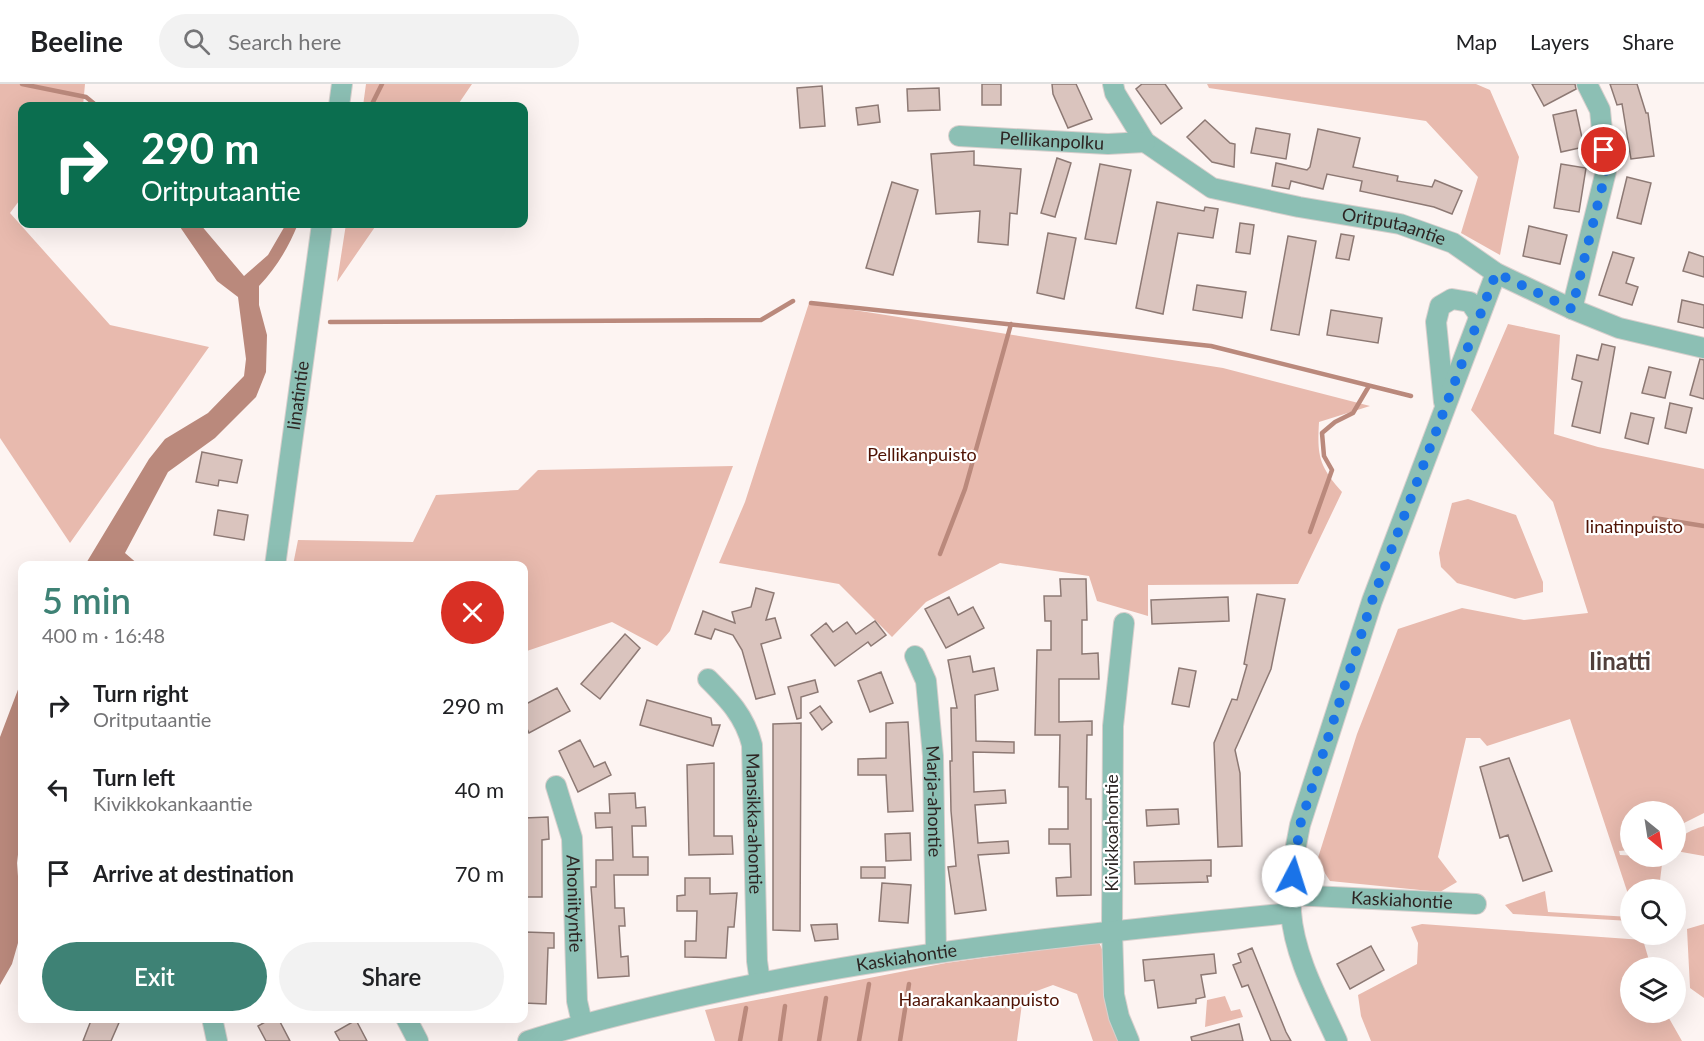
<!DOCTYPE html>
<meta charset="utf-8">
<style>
:root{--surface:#fff;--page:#f2f2f2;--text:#202124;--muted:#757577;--line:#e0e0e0;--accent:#3e8275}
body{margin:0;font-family:Lato,sans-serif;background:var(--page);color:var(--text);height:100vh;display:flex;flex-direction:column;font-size:22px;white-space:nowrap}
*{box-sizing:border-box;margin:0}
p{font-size:20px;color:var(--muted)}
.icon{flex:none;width:33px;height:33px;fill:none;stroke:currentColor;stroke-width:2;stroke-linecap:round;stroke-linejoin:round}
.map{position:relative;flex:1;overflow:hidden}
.side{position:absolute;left:18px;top:477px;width:510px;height:462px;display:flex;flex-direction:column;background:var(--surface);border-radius:12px;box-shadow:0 6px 24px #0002}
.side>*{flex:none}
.guide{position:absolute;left:18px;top:18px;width:510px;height:126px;border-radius:12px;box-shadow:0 6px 24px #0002;background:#0b6e4f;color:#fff;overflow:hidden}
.needle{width:39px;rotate:150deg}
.tools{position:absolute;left:1620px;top:717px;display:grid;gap:12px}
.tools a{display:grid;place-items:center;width:66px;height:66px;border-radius:50%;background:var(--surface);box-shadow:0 6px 24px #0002;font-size:30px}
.pin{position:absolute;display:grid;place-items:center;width:51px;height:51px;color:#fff;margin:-26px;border:3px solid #fff;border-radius:50%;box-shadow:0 2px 6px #0007}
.me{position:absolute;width:66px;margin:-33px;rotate:5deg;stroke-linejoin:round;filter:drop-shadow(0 0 4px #0008)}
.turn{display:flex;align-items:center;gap:21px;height:126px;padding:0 24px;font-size:27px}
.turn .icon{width:78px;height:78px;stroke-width:2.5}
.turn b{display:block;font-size:42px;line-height:51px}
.round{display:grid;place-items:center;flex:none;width:63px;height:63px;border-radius:32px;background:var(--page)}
.head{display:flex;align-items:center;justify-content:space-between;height:102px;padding:0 24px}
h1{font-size:36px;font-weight:600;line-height:45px;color:var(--accent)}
.button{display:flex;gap:12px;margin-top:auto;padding:12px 24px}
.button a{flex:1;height:69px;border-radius:36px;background:var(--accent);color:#fff;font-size:24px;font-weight:600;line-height:69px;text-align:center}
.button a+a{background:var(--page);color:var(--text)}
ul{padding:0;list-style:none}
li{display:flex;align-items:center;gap:18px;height:84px;padding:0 24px}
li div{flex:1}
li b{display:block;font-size:22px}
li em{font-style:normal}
header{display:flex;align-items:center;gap:36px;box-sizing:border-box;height:84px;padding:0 30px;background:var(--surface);border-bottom:2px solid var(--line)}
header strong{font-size:28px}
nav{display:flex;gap:33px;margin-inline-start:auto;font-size:21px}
.search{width:420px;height:54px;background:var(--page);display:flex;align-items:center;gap:15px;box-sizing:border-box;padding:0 21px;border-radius:33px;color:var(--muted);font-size:22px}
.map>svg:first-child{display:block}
.green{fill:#e8baae}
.water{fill:#ba897c}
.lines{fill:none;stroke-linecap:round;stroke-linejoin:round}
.stream{stroke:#ba897c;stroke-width:4.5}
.building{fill:#dac4be;stroke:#8d7974;stroke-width:1.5}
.minor-casing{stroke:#d8cfcd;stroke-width:22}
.minor{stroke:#8cbfb4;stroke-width:20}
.route{stroke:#1a73e8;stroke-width:10;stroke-dasharray:0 18}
.labels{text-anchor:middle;stroke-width:4.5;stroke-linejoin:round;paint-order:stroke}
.street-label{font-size:18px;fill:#2d2523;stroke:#fff}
.park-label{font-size:18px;fill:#4f1203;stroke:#fff}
.district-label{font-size:24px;font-weight:bold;fill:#513f3b;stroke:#fff}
</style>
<header>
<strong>Beeline</strong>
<div class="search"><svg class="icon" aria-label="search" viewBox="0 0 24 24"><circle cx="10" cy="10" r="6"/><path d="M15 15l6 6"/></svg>Search here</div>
<nav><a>Map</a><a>Layers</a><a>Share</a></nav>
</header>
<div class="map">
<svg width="1704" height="957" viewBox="0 0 1704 957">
<rect width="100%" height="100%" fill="#fdf4f2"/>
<!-- green -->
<path class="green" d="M0,0H85L83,22H22V113L10,129L110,241L209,263L70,459L0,354Z
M366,0H472L457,22H363Z
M1207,0H1476L1490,6L1519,73L1500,171L1461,149L1478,93L1426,37L1209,4Z
M346,140H377L337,198Z
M809,219L1223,284L1370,322L1319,338C1317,372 1319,382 1342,408L1298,500L1148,501V532L1097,517L1089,492L1000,479L926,518L892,553L839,500L719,479L745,418Z
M1508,240L1560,251L1554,350L1598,363L1704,385V729L1676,743V728H1630V766L1619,767L1620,771L1658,773L1662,780L1659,805L1630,806V816L1570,635L1487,662L1480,654H1466L1438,773L1457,798L1440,808L1330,797L1317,777L1357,650L1398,545L1462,524L1524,536L1588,529L1553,418L1471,326Z
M733,382L670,547L657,562L612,538L524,568V482L293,481L298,456L413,458L436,411L518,406L538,386Z
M1468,415L1516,431L1543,498V508L1515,515L1457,499L1441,483L1439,469L1452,419Z
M1704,742V772L1676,767C1679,750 1689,747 1704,742Z
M1545,807L1548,828L1630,833V837L1513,830L1505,821Z
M1422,840L1643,856L1651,883L1630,884V928L1666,929L1682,957H1371L1361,932L1358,911L1417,880L1418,859L1411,843Z
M1704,840V914L1690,904L1687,845Z
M1099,858L1106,875L1121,957H1093L1077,910L1053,901L1023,912L1017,957H715L705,926L946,879Z
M1225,912L1231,927L1240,925L1243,933L1205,943L1207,916Z"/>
<!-- water -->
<path class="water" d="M178,140H200L244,192L268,171L286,140H298C288,164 277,183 259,202V221L267,251L266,288L256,313L215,354L168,388L125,469L139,481H85L149,375L165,355L208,329L244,292L246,275L238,213L217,197Z
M22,595V737L17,779L22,845L12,880L0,901V653Z"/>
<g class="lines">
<!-- stream -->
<path class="stream" d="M22,0L86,13L97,22
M371,22L382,0
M811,219L1211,262L1411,312
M330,238L761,236L793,217
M1654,434L1704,442
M1310,448L1332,386L1324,372L1322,349L1335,338L1353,329L1369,302
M940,470L965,405L1011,240
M740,957L746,924
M780,957L785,922
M819,957L826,914
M859,957L869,900
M900,957L909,900"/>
</g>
<!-- building -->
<path class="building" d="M982,0H1001V21H982Z
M1052,0H1076L1092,35L1068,44L1053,10Z
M1142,0H1165L1182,24L1161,40L1136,5Z
M1532,0H1575L1576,5L1544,22Z
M1610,0H1637L1646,29H1648L1654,72L1631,75L1622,20L1617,21Z
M822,2L825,42L800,44L797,4Z
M939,4L940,26L908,27L907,5Z
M878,21L880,38L858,41L856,24Z
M1576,26L1584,63L1561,68L1553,31Z
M1205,36L1230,59L1235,60L1234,83L1212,78L1187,53Z
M1256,44L1290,50L1286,75L1251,69Z
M1318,45L1360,54L1353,83L1398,92L1397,97L1432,103L1435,96L1462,107L1452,130L1434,123L1360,107L1362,97L1327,90L1323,105L1291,97L1289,105L1272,102L1276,79L1307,86L1310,83Z
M974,67V81L1021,85L1017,130L1010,129L1008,161L978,158L980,127L936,130L931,70Z
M1057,74L1071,79L1055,133L1041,129Z
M1100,80L1131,86L1116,160L1085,155Z
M1561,80L1586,84L1579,128L1554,124Z
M1627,93L1651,99L1641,140L1617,134Z
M892,98L918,106L893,191L866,184Z
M1157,118L1204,127L1205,123L1218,125L1213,154L1178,149L1163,230L1136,224Z
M1240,139L1254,141L1250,170L1236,168Z
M1529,142L1567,151L1560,180L1523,172Z
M1048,149L1076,154L1064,215L1037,209Z
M1341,150L1354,152L1349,176L1336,174Z
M1288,152L1316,157L1299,251L1271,246Z
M1613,168L1634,174L1626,199L1638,203L1632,221L1599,211Z
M1689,168L1704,173V193L1683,187Z
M1197,201L1246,208L1242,234L1193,226Z
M1682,216L1704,221V244L1678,238Z
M1331,226L1382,234L1378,259L1327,251Z
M1602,260L1615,263L1600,349L1572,342L1582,298L1572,295L1577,271L1598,276Z
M1700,275L1704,276V315L1690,311Z
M1649,283L1671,288L1665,314L1642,309Z
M1670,319L1692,324L1686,349L1665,344Z
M1631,329L1654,334L1648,360L1625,354Z
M202,368L242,376L237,399L219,396L218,402L196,398Z
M218,426L248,431L244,456L214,451Z
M1060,495H1086L1087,536H1082V570L1098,569L1099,595H1059V638L1092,637V651H1087L1086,715H1091V811L1057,812L1056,794L1071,793L1070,760H1049V745H1068V703H1059L1060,651H1035L1037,566H1051V537H1045L1044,512H1061Z
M756,504L774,509L766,536L775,534L781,554L761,560L775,610L756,615L742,566L733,551L715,545L711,555L695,550L703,527L735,539L732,528L751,523Z
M1257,510L1285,515L1271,585L1235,666L1240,689L1242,762L1218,763L1214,659L1232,615L1237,616L1247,581L1244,580Z
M949,513L958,531L973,523L984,544L946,564L925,525Z
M1228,513L1229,537L1152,540L1151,516Z
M875,537L886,551L871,562L868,558L835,582L811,551L826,539L833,548L847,538L856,550Z
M625,550L640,564L600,615L581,600Z
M970,572L973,588L994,584L998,606L975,611L976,657L1014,658V669L973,668L974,708L1005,706L1006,719L975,721L978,759L1008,757L1009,769L978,771L986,826L955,830L948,783L956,782L951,727L950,677H952L951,624H957L948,576Z
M1179,584L1196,587L1189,623L1172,620Z
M881,588L893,619L870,628L858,597Z
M815,596L818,608L801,613V634L797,635L788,603Z
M557,604L570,627L529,649L524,638V621Z
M647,616L711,634L712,641H720L713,662L640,641Z
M820,622L832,638L822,646L810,629Z
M908,638L913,727L888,728L886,691H858V675L886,674V639Z
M801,639L800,847L773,846V640Z
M580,656L594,683L605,678L611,691L578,708L559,667Z
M1509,674L1552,787L1523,797L1508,751L1500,754L1480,683Z
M714,679V752H732L733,770L689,771L687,681Z
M635,709L636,724L645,723L646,742H632L633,773H648V791H614L615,824H624L625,842H619L621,873L628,872L629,892L598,894L591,803H596V776H613L612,743L596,744L595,729H610L609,710Z
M1178,725L1179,740L1147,742L1146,726Z
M548,733L549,755L542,756V813H524V734Z
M910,749L911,776L886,777L885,750Z
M1211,776V792H1207L1208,798L1135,800L1134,778Z
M861,783H885V794H861Z
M685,794H710V810L737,809L734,843H728L726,874L685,873V857H696L697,827H677V812L685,811Z
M882,799L911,801L908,839L879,837Z
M837,840L838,855L815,857L811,841Z
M525,848L554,849V864H548L546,920L524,919Z
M1371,862L1384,886L1350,905L1337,880Z
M1252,864L1286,948L1291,957H1271L1248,901L1242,903L1233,881L1241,878L1238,870Z
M1214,870L1216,889L1201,891L1205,913L1196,915V919L1158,924L1154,896L1145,897L1143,876Z
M92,934H121L111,957H83Z
M272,934H278L290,957H266L258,942Z
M356,936L367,957H340L335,948Z
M1239,940L1243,957H1192L1191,953Z"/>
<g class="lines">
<defs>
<g id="minor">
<path id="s1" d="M1113,0L1115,9L1145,58L1212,104L1299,123L1400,140L1453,159L1496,189L1572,225L1619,244L1704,264"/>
<path d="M339,22L342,0"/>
<path id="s2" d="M959,52L1108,60L1145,58"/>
<path d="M1572,225L1606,87L1600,26L1587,0"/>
<path d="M1444,318L1436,238L1440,222L1452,215L1470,218L1479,231"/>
<path id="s3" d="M275,482L322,140"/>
<path d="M1124,539L1113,642L1112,846L1114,911L1119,933L1129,957"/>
<path id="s4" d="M915,572L926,597L933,672L936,868"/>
<path id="s5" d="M708,595C728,615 745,632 752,661L757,877L760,898"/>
<path id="s6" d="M556,702L572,754L577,917L582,939"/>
<path id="s7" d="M1291,811L1476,820"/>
<path d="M212,934L217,957"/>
<path d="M406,934L418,957"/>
<path id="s8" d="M528,957C583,939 638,926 695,913C892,868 1091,849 1291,829"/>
<path d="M1337,957C1319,917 1294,872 1291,828C1290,799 1294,769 1300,741L1372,517L1496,189"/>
</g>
</defs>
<!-- minor casing -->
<use href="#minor" class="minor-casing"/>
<!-- minor -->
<use href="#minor" class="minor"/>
</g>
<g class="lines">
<!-- route -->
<path class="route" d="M1293,792L1300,741L1372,517L1496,189L1572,225L1606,87L1604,66"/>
</g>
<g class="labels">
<!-- street labels -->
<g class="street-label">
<text dy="6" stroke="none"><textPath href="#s2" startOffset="93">Pellikanpolku</textPath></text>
<text dy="6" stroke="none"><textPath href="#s1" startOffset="334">Oritputaantie</textPath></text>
<text dy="6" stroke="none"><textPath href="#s3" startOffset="172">Iinatintie</textPath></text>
<text dy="6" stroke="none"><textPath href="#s4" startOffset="148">Marja-ahontie</textPath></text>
<text dy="6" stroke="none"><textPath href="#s5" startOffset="159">Mansikka-ahontie</textPath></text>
<text transform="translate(1112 749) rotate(-90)" y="6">Kivikkoahontie</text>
<text dy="6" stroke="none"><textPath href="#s7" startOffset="111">Kaskiahontie</textPath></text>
<text dy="6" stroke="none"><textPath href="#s6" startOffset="120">Ahoniityntie</textPath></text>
<text dy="6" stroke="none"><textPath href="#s8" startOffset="388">Kaskiahontie</textPath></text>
</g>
<!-- park labels -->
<g class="park-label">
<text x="922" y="377">Pellikanpuisto</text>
<text x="1634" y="449">Iinatinpuisto</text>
<text x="979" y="922">Haarakankaanpuisto</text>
</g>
<!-- district labels -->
<g class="district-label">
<text x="1620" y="586">Iinatti</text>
</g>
</g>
</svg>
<div class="tools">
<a><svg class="needle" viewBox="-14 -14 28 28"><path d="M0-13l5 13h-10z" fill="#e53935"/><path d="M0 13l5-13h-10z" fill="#757577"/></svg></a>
<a><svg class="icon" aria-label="search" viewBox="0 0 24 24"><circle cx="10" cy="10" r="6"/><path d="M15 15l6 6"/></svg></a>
<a><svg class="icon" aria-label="layers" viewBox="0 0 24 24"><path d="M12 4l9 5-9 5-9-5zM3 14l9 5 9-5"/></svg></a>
</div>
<div class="pin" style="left:1604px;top:66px;background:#d93025"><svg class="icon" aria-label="arrive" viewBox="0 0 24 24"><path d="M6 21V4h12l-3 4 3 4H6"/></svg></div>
<svg class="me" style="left:1293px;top:792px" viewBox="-20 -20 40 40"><circle r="19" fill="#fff"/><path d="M0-13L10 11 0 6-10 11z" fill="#1a73e8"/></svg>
<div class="guide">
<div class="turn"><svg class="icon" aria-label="right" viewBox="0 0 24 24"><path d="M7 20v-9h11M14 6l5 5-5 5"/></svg><div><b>290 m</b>Oritputaantie</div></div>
</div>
<section class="side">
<div class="head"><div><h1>5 min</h1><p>400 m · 16:48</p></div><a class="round" style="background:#d93025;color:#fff"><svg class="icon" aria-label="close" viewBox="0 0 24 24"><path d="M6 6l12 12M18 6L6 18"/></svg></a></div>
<ul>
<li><svg class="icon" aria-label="right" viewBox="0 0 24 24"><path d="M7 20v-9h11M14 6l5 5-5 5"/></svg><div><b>Turn right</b><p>Oritputaantie</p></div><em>290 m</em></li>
<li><svg class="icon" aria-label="left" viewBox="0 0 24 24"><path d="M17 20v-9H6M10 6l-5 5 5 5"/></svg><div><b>Turn left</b><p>Kivikkokankaantie</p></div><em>40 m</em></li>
<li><svg class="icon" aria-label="arrive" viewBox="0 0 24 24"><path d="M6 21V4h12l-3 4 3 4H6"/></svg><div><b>Arrive at destination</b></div><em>70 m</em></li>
</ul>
<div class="button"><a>Exit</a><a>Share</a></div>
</section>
</div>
